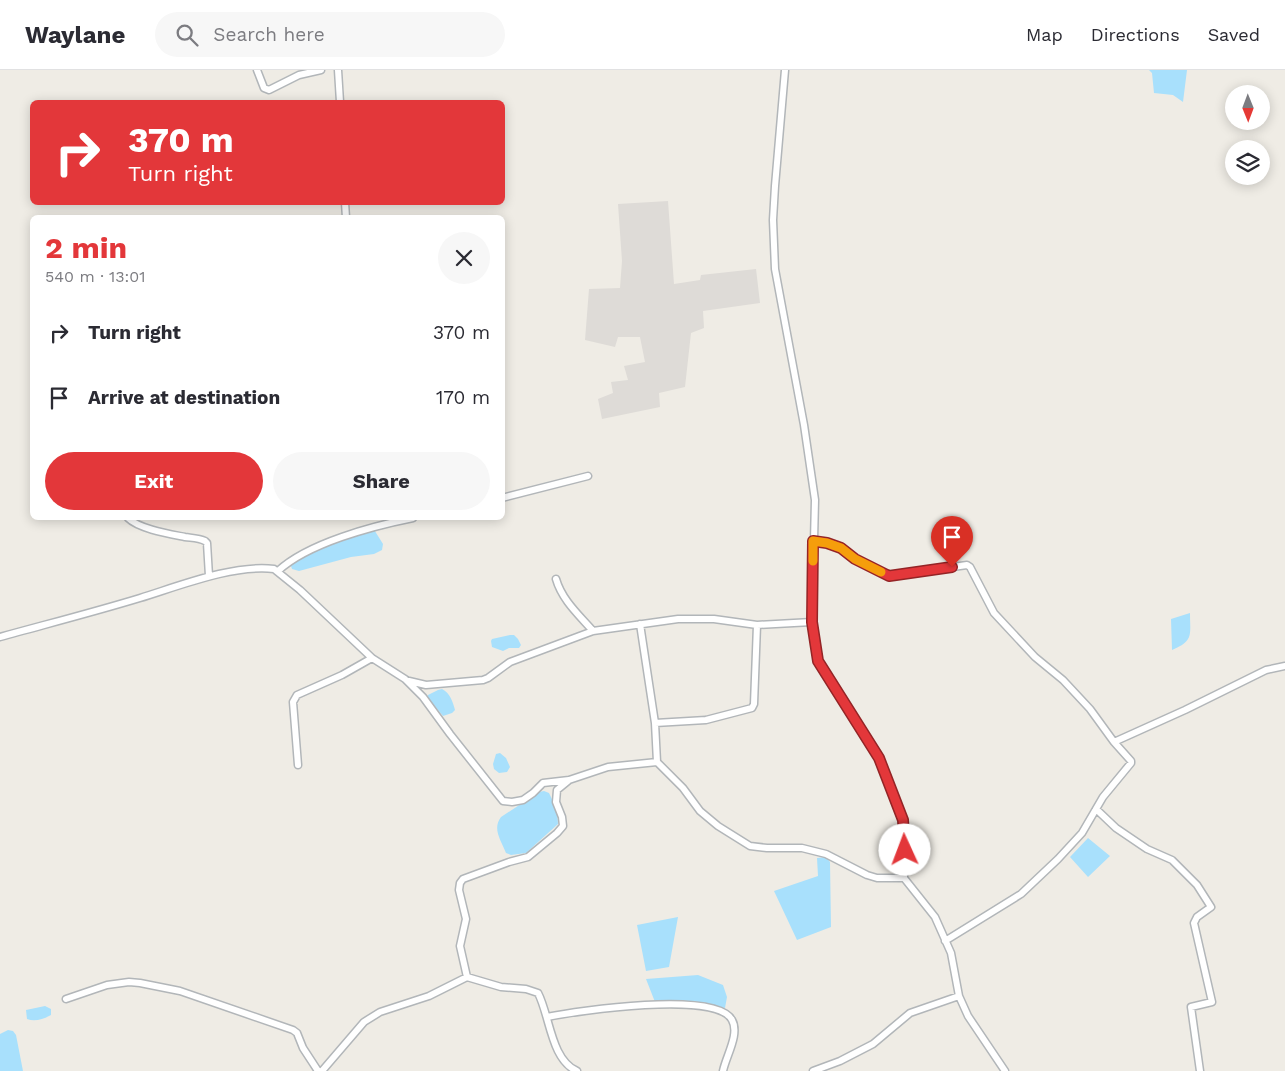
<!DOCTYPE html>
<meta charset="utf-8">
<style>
:root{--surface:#fff;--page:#f7f7f7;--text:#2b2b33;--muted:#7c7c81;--line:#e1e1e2;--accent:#e3373a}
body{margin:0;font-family:"Work Sans",sans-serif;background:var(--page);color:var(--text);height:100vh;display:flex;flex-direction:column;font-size:19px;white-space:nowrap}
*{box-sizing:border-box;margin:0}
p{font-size:16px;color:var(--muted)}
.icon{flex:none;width:28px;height:28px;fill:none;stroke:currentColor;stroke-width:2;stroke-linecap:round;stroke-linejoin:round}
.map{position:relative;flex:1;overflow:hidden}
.sheet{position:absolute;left:30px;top:145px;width:475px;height:305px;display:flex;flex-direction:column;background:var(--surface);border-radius:8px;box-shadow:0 2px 12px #0003}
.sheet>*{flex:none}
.top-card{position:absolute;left:30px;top:30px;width:475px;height:105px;border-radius:8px;box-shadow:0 2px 12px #0003;background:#e3373a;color:#fff;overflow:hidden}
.needle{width:32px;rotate:179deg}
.controls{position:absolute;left:1225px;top:15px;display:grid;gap:10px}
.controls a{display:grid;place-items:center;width:45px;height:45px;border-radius:50%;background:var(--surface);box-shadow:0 2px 12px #0003;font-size:25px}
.pin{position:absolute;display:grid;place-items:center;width:42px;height:42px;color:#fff;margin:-51px -21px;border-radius:50% 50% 50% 0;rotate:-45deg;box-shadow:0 0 5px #0007}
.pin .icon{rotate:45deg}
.me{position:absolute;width:55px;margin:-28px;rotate:358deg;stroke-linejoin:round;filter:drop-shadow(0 0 4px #0008)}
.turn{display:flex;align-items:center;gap:18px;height:105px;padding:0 15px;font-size:22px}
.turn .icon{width:65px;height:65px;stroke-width:2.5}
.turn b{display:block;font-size:35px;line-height:42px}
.round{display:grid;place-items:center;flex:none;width:52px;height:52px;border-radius:26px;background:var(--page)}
.overview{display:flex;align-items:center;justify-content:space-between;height:85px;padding:0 15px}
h1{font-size:30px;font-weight:700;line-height:38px;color:var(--accent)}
.button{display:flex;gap:10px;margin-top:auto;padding:10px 15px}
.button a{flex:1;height:58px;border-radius:30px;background:var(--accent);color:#fff;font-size:20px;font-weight:700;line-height:58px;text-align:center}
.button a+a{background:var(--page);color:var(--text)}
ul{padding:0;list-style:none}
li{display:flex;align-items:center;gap:15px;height:65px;padding:0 15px}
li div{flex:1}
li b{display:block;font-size:19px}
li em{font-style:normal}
header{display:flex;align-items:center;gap:30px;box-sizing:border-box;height:70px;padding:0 25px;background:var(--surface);border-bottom:1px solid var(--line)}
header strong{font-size:24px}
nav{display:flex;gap:28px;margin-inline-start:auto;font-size:18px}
.search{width:350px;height:45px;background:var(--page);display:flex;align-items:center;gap:12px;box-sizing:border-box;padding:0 18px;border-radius:28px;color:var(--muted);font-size:19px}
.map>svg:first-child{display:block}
.industrial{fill:#dedbd7}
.water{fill:#a8e0fc}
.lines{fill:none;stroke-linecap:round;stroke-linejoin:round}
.minor-casing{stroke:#b2b6b9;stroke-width:9}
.minor{stroke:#fff;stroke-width:6}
.route-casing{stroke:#942426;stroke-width:12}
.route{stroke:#e3373a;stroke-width:9}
.slow{stroke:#f59e0b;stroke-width:9}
</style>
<header>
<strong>Waylane</strong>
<div class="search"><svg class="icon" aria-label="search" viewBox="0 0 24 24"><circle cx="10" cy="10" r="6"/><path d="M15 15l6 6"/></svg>Search here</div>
<nav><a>Map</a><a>Directions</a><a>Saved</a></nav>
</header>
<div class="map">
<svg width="1285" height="1001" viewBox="0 0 1285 1001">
<rect width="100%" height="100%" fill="#efece5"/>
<!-- industrial -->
<path class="industrial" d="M668,131L674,214L700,210L701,205L756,199L760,233L703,241L704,258L691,263L685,317L659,323L660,337L602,349L598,329L613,323L611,312L628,310L624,296L645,292L640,267H618L615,277L585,270L589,219L620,218L622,191L618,134Z"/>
<!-- water -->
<path class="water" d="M1149,0H1187L1183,32L1173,25L1154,23L1152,3Z
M365,456L373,458L383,474L382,480L374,484L351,487L299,501L292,499L290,493L307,478L321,471L356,458Z
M1190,543C1190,565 1194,571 1172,580L1171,549Z
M510,565H514L518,569L521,575L519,578H509L503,581L492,577L491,571L492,569Z
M442,619C450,623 453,632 455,640L452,643L443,646L427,627L428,625L438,620Z
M500,683L506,688L510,697L507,702L499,703L494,699L493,694L496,684Z
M544,721L549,723C554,733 558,743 558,754L526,783L511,785L506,783C501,770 492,759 501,747L539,722Z
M1088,768L1110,786L1088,807L1070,787Z
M826,787L830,792L831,857L797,870L774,821L818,806L817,788Z
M678,847L669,897L646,901L637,855Z
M698,905L723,915L727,927L725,938L691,932H655L646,909Z
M45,936L51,939V945C44,949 35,952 27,949L26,940Z
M8,960L13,961L16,965L23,1001H0V964Z"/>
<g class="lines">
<defs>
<path id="minor" d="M257,0L264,18L269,20L299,5L321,0
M338,0L340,32
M785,0L775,116L773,150L775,199L804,355L815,430L812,552L813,563L818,591L879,688L903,750L905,765L904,808L935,847L951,883L959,926L968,946L1005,1001
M345,132L346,148
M502,428L588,406
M128,448C139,459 170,464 185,467C192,468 199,468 205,471L207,473L209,506
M813,471L827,473L841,478L855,489L889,506L967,495L970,497L994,543L1035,587L1063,610L1090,639L1114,672L1185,640L1266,600L1285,596
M278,501C308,473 373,456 413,448
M556,509C562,530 579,545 593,561
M640,554L655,653L657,692
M0,567C47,554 94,542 140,528C179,516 234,494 274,499L300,520L372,588L405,609L423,627L450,664L503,731L512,732L523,730L533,723L543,713L569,710L608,697L657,692L683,718L700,741L718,756L750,776L767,778H802L826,784L867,805L877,808H904
M409,611L426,615L483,610L488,608L510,592L593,561L678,549H714L757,555L812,552
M655,653L706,650L752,638L754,634L757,555
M298,695L293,632L297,625L342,605L372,588
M1096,739L1116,758L1147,779L1172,790L1197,815L1211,837L1197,847L1194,853L1212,932L1191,937L1200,1001
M945,871L1021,824L1058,789L1082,763L1103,727L1131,693V691L1114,672
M467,907L460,876L466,849L459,820L460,813L463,809L509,792L528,787L557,763L563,756L562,747L556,732L557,720L568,711
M66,929L107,915L129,912L140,913L180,921L293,960L297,963L303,978L318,1001
M547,947C577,941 716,920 732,950C740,964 726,986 723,1001
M322,1001L364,952L380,942L429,926L467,907L501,917L526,919L538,923C550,946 551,990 577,1001
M813,1001L840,991L873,974L910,943L959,926"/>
</defs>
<!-- minor casing -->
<use href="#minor" class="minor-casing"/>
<!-- minor -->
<use href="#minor" class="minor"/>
</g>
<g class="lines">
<defs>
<path id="route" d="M905,780L903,750L879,688L818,591L812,552L813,471L827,473L841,478L855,489L889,506L952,497"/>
</defs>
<!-- route casing -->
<use href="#route" class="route-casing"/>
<!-- route -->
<use href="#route" class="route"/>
<!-- slow -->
<path class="slow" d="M813,491V471L827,473L841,478L855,489L881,502"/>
</g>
</svg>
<div class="controls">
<a><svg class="needle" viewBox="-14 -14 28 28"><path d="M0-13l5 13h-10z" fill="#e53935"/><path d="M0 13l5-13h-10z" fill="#7c7c81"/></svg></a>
<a><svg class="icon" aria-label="layers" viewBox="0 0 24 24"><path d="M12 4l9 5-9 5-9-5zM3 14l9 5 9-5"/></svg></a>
</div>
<div class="pin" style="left:952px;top:497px;background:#d93025"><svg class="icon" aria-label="arrive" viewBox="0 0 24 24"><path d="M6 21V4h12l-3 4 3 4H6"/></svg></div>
<svg class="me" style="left:905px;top:780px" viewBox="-20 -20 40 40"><circle r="19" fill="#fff"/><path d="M0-13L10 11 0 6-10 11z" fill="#e3373a"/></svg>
<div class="top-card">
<div class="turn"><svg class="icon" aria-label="right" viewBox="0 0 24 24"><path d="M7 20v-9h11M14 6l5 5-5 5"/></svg><div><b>370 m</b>Turn right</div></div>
</div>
<section class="sheet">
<div class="overview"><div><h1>2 min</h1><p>540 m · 13:01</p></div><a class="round"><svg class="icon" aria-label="close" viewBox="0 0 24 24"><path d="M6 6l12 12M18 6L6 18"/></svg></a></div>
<ul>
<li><svg class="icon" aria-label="right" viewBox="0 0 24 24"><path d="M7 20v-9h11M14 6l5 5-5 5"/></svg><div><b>Turn right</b></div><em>370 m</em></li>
<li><svg class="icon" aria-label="arrive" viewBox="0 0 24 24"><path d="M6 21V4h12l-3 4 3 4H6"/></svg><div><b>Arrive at destination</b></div><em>170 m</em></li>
</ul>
<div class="button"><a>Exit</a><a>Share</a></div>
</section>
</div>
